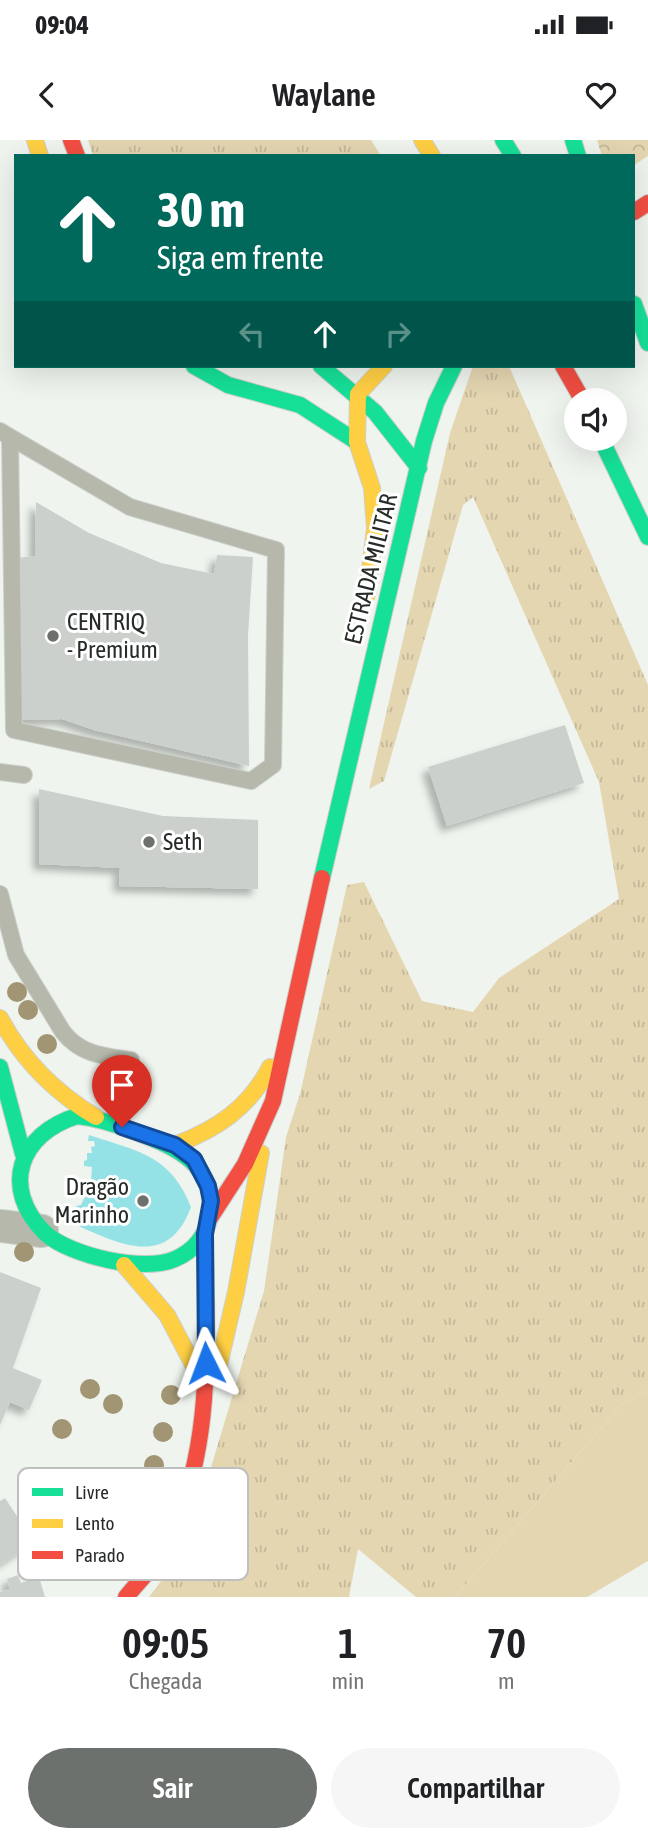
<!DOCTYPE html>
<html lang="pt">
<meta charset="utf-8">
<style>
:root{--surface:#fff;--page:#f6f6f6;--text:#202124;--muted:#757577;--accent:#6d716d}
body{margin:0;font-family:"Asap Condensed",sans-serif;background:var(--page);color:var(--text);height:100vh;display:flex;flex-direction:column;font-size:26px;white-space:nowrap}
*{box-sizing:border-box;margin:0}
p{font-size:23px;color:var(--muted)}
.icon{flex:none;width:38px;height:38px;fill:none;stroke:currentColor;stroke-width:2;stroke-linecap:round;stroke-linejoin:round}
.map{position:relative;height:1457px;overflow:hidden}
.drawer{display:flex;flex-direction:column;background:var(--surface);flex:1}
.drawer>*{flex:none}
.guide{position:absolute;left:14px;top:14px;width:621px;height:214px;border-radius:0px;box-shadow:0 7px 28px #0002;background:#00695c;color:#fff;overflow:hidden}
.buttons{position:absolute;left:564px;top:248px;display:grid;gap:14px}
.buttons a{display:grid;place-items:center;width:63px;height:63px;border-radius:50%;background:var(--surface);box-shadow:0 7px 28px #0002;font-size:35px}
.pin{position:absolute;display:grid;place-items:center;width:60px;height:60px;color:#fff;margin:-72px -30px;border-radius:50% 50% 50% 0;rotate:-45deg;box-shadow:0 0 7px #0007}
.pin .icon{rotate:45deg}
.me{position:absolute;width:77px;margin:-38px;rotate:357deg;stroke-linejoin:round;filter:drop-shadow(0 0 5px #0008)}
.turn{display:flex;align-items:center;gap:24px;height:147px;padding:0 28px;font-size:32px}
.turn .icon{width:91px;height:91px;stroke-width:2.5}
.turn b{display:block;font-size:49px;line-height:60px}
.lanes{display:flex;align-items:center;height:66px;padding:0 28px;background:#0003;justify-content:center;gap:35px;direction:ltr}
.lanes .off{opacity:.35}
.eta{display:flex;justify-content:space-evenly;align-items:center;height:119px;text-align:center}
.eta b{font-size:42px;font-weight:600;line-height:49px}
.primary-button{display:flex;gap:14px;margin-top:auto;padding:14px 28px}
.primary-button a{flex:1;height:80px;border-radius:42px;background:var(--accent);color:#fff;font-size:28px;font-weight:600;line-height:80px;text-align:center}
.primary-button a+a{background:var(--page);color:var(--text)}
.status{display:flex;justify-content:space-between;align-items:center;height:49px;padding:0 35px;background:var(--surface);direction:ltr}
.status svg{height:19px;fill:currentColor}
header{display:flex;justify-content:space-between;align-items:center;height:91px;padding:0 28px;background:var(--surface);font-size:32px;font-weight:600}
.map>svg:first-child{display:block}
.grass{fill:url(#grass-tufts)}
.forest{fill:url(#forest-crowns)}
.garden{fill:#e5d6b2}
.water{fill:#94e2e6}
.building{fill:#cbd0cc;filter:url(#shadow)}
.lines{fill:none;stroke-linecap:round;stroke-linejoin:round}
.lane-casing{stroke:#cccfcb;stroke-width:18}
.street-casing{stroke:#cccfcb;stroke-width:34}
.fast-casing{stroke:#cccfcb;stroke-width:18}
.slow-casing{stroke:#cccfcb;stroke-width:18}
.jam-casing{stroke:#cccfcb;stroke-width:18}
.lane{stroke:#b5b8aa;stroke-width:16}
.street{stroke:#b5b8aa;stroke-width:32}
.fast{stroke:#16e098;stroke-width:16}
.slow{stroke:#ffcf43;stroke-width:16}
.jam{stroke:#f24e42;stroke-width:16}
.tree{fill:#a19573}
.route-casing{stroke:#114b97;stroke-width:18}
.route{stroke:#1a73e8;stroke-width:12}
.poi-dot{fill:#6d716d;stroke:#fff;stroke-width:2.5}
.labels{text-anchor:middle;stroke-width:6;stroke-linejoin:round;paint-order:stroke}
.street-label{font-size:24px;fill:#272b27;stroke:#fff}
.poi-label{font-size:24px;fill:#272b27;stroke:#fff;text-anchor:start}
.key{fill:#fff;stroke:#bebfbe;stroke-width:2}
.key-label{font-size:19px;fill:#272b27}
</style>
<div class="status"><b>09:04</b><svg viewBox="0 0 49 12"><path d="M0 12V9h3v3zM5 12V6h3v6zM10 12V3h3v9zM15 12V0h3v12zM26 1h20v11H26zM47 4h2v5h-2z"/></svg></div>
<header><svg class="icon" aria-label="back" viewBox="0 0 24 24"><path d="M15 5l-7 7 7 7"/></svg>Waylane<svg class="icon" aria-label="heart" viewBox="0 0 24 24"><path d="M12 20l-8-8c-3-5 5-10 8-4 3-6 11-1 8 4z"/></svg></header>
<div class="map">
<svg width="648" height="1457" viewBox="0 0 648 1457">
<defs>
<pattern id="grass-tufts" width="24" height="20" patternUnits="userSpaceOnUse" patternTransform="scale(1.75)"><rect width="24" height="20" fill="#e5d6b2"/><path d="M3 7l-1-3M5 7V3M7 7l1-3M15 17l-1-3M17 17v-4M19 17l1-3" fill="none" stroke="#c4b899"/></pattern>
<pattern id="forest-crowns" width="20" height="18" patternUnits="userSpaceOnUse" patternTransform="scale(1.75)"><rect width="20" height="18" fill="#e5d6b2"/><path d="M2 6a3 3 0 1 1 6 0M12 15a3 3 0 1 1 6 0" fill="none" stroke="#c4b899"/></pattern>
<filter id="shadow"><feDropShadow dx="-6" dy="6" stdDeviation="3.5" flood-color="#0004"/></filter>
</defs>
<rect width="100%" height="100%" fill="#eff4ee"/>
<!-- grass -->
<path class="grass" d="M88,0H371L381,16H93Z
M473,226H509L648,545V1250L621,1265L455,1457H416L358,1409L349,1457H149L187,1407L264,1151L286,997L300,954L347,745L364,742L422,861L473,872L499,838L619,759L599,642L473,357L463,365L384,641L369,649L450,293Z"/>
<!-- forest -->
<path class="forest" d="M597,0H648V16L634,25V16H602Z"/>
<!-- garden -->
<path class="garden" d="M648,1250V1421L587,1457H455L621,1265Z"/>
<!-- water -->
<path class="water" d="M89,995C137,1011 171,1015 191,1067C166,1136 109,1098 60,1078L68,1077V1072L77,1071L76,1066L81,1065L85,1056H90V1050L81,1045V1041H91L92,1027L84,1026V1021L87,1020V1013H92L91,1007L95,1006L94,1001H88Z"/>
<!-- building -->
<path class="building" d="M36,362L89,393L161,423L214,434L217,415L253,417L248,495L249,626L94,590L62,579L23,580L17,418L35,416Z
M565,585L584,643L447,686L428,627Z
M39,649L163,676L258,680V749L119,746L120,728L39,724Z
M0,1132L41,1148L13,1228L42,1240L29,1270L10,1262L0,1285Z
M5,1358L34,1402L0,1424V1361Z
M18,1435L21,1443L39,1437L45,1457H0V1452L10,1449L7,1439Z"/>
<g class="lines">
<defs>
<path id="lane" d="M0,291L10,297L130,367L276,410L273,625L251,641L14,590L10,297
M0,632L24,635
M0,754L16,815L63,892C81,915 104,916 131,920"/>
<path id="street" d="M0,1086L42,1091"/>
<path id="fast" d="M503,0L513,16
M573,0L578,16
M634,164L648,203
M194,226L228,245L300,265L357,302
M321,226L375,272L419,328
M601,299L648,397
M322,738L424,301L436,263L454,226
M0,927L23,1014
M77,976C97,978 115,984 133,991C174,1006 217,1024 210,1075C207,1095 194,1111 175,1119C144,1133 70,1116 45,1093C0,1048 19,994 77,976Z"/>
<path id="slow" d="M35,0L40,16
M422,0L432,16
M367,455L375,388L372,348L357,302L358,254L384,226
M0,878C23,921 54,952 96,977
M175,1005C217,989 249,968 270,927
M124,1125L167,1175L198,1234
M219,1225L236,1152L261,1013"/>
<path id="jam" d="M71,0L77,16
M634,72L648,63
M563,226L583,261
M210,1078L245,1024L273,961L322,738
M126,1457C138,1442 154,1427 163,1411C216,1314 206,1200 205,1094"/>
</defs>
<!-- lane casing -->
<use href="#lane" class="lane-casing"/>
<!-- street casing -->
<use href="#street" class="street-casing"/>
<!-- fast casing -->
<use href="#fast" class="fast-casing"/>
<!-- slow casing -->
<use href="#slow" class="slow-casing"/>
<!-- jam casing -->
<use href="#jam" class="jam-casing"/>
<!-- lane -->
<use href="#lane" class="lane"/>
<!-- street -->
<use href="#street" class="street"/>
<!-- fast -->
<use href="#fast" class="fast"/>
<!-- slow -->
<use href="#slow" class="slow"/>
<!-- jam -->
<use href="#jam" class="jam"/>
</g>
<!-- trees -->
<g class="tree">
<circle cx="17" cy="852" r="10"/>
<circle cx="28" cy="870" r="10"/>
<circle cx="47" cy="904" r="10"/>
<circle cx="24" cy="1112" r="10"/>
<circle cx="90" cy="1249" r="10"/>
<circle cx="171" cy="1255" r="10"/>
<circle cx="113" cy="1264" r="10"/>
<circle cx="62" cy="1289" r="10"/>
<circle cx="163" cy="1292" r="10"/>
<circle cx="154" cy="1325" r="10"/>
</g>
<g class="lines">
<defs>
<path id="route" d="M122,987L175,1005L194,1019L208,1046L211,1061L205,1094L206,1223"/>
</defs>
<!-- route casing -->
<use href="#route" class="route-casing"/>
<!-- route -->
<use href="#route" class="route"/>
</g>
<!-- markers -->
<g class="poi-dot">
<circle cx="53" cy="496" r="7"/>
<circle cx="149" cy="702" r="7"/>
<circle cx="143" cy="1061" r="7"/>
</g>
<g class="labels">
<!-- street labels -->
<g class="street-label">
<text transform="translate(371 429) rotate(-76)" y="8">ESTRADA MILITAR</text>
</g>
<!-- poi labels -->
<g class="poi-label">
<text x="67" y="490">CENTRIQ<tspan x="67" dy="28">- Premium</tspan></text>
<text x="163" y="710">Seth</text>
<text x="129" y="1055" text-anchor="end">Dragão<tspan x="129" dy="28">Marinho</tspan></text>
</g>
</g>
<!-- legend -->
<rect x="18" y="1328" width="230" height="112" rx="10" class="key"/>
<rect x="32" y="1348" width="31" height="8" fill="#16e098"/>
<rect x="32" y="1379" width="31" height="9" fill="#ffcf43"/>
<rect x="32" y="1411" width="31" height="8" fill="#f24e42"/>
<g class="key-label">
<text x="75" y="1359">Livre</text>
<text x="75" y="1390">Lento</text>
<text x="75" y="1422">Parado</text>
</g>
</svg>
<div class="buttons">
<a><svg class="icon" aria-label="sound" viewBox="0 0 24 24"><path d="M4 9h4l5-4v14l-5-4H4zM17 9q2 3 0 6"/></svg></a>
</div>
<div class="pin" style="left:122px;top:987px;background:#d93025"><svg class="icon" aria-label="arrive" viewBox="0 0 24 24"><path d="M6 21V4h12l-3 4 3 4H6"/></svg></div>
<svg class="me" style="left:206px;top:1223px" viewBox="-20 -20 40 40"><path d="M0-17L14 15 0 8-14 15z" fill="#1a73e8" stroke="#fff" stroke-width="4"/></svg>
<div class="guide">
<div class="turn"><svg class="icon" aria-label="ahead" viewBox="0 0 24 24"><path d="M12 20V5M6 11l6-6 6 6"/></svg><div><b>30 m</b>Siga em frente</div></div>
<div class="lanes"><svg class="icon off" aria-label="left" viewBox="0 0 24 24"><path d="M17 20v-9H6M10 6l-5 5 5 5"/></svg><svg class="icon" aria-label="ahead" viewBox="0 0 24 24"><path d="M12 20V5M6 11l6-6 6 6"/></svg><svg class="icon off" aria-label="right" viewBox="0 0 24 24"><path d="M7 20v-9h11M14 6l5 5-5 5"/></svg></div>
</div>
</div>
<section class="drawer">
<div class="eta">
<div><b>09:05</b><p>Chegada</p></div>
<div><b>1</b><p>min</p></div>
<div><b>70</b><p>m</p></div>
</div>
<div class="primary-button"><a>Sair</a><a>Compartilhar</a></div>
</section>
